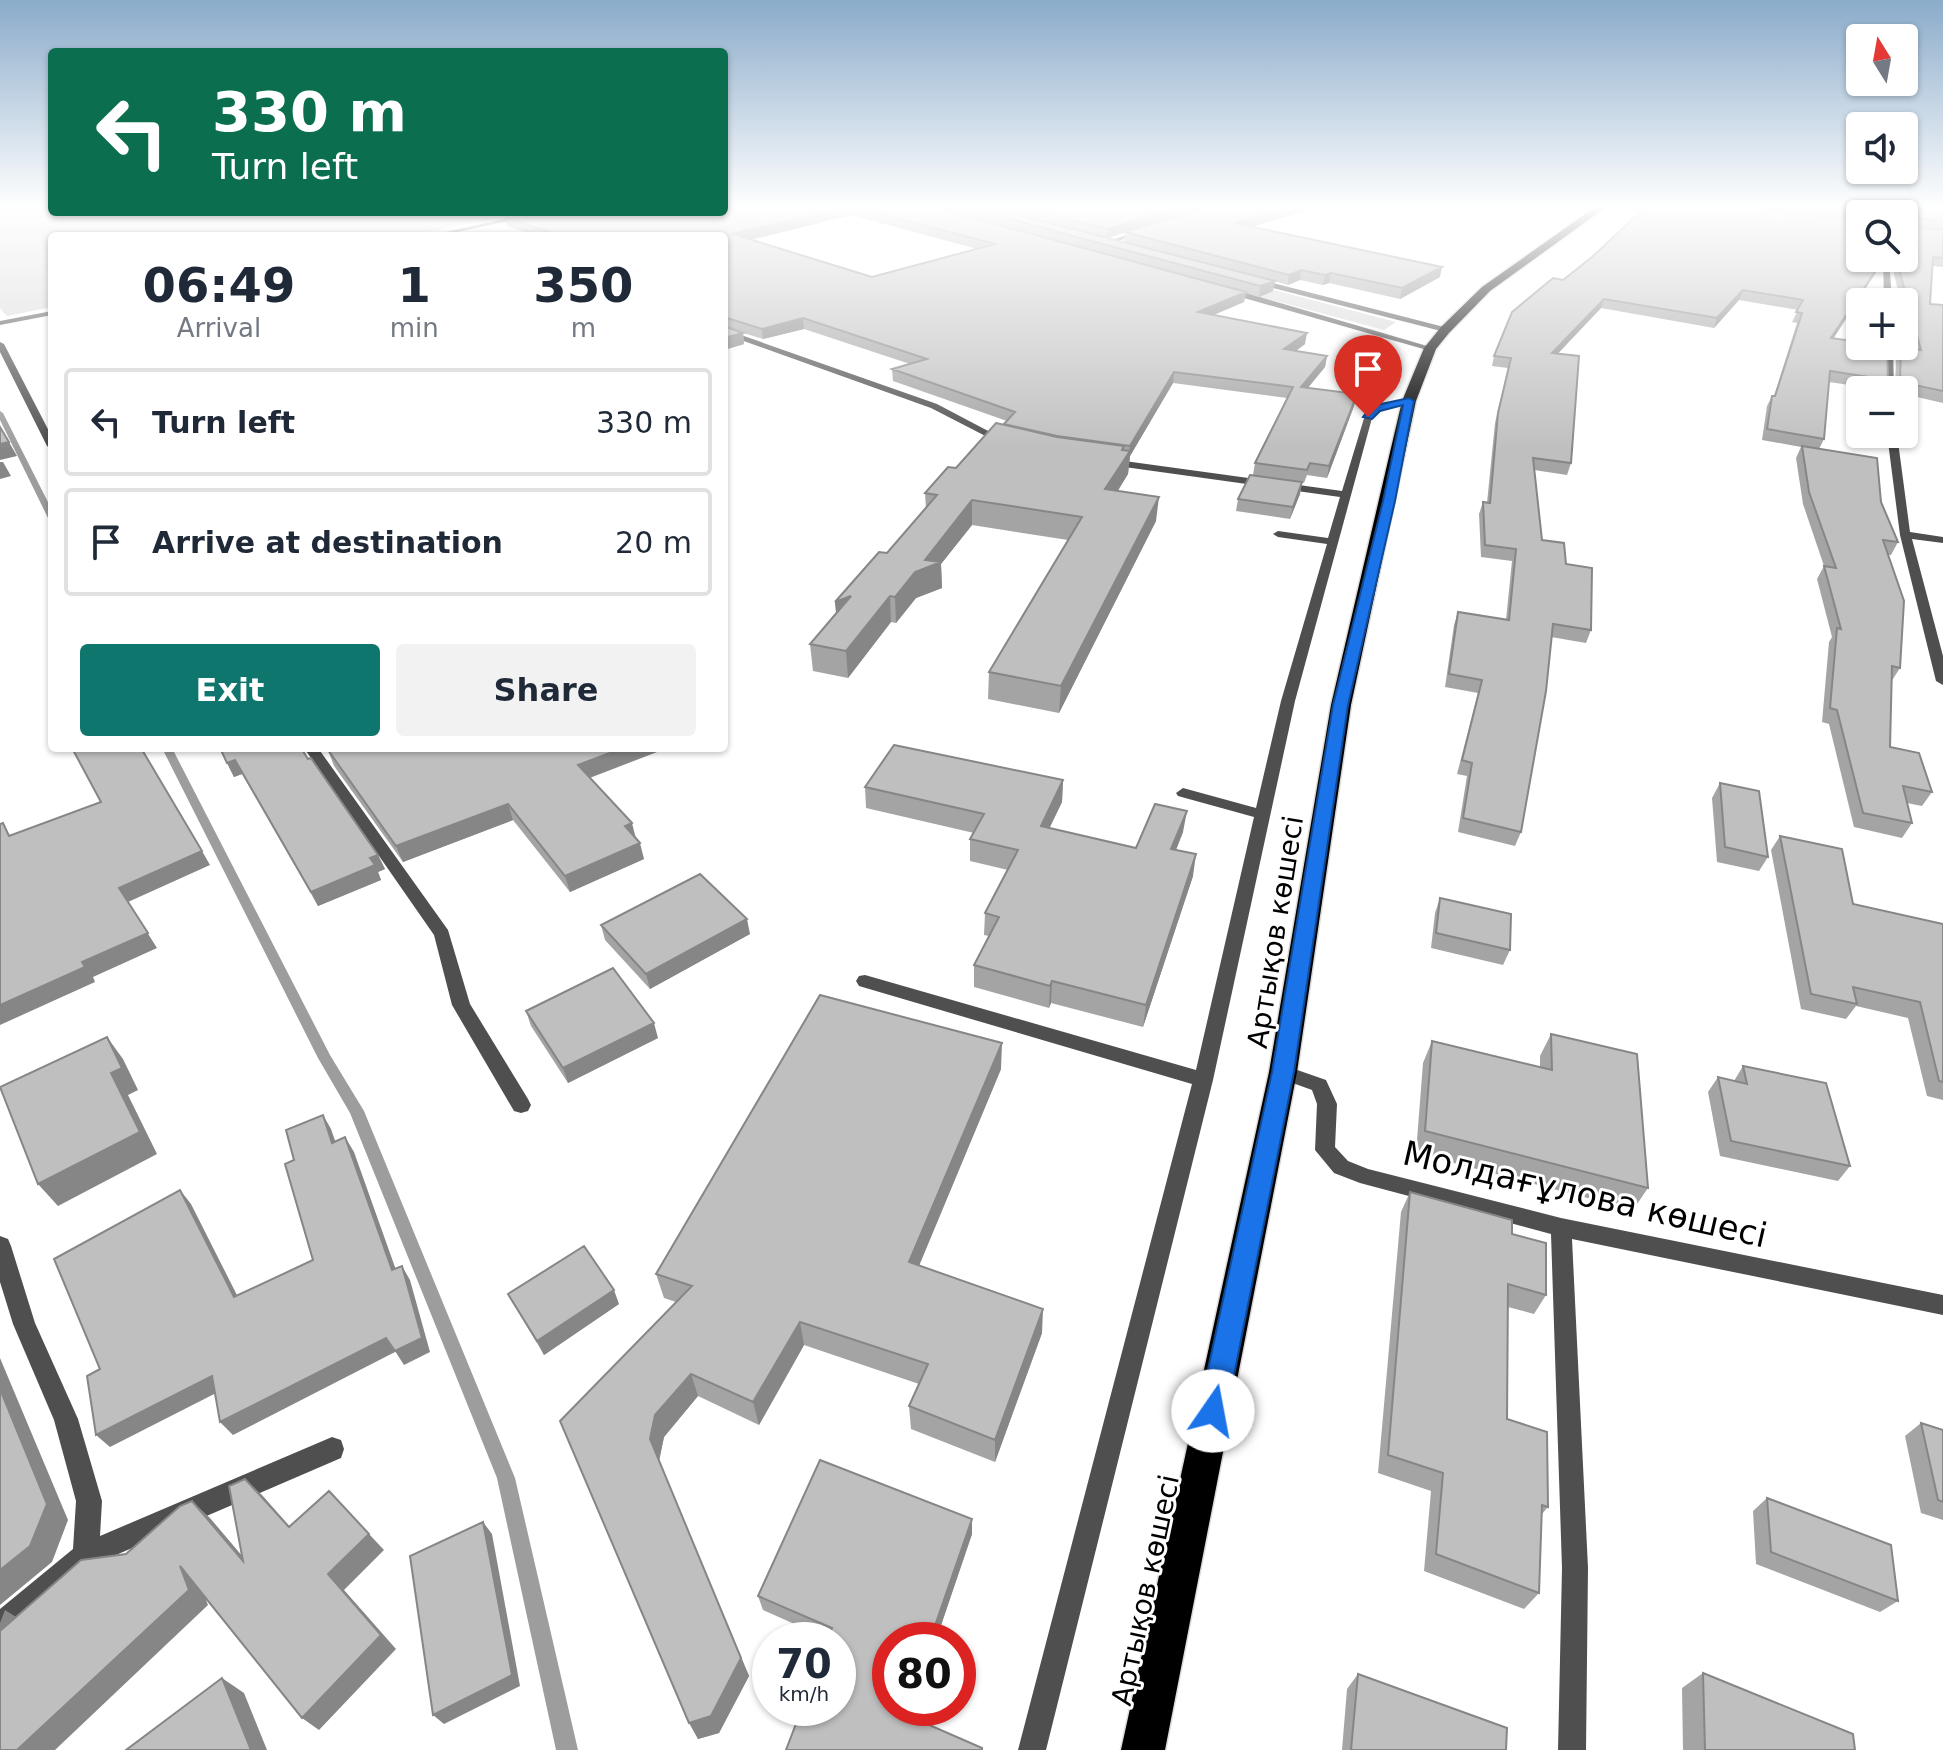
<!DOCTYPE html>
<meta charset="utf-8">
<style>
:root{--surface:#fff;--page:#f2f2f3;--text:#1f2937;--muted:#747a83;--line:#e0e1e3;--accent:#0f766e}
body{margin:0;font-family:"DejaVu Sans",sans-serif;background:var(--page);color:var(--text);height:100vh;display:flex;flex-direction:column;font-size:30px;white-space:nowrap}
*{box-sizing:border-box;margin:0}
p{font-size:26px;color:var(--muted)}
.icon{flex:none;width:44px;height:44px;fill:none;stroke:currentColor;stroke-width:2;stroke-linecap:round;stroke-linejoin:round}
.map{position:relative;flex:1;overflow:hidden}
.details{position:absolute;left:48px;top:232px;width:680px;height:520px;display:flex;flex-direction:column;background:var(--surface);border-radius:8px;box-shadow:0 2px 6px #0004}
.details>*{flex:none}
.top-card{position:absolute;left:48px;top:48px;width:680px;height:168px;border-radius:8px;box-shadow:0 2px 6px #0004;background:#0b6e4f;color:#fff;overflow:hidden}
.needle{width:52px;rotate:349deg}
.fabs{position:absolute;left:1846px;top:24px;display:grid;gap:16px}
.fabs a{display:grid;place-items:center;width:72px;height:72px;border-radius:8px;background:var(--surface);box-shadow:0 2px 6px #0004;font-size:40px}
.speed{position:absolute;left:752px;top:1622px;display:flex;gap:16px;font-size:40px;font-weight:700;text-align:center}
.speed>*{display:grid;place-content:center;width:104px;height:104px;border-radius:50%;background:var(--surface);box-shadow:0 2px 6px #0004;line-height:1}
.speed small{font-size:20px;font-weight:400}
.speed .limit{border:12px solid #d22;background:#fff;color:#111}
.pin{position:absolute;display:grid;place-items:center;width:68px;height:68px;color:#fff;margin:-82px -34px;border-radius:50% 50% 50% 0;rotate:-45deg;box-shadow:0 0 8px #0007}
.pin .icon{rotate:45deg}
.me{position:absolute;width:88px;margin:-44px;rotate:12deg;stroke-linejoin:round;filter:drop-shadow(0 0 6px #0008)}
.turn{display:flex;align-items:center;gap:28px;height:168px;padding:0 32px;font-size:36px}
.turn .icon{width:104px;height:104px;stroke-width:2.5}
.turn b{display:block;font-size:56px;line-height:68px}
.eta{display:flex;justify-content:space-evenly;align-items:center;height:136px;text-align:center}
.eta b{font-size:48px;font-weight:600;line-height:56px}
.primary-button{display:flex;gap:16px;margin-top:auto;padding:16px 32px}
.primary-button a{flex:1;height:92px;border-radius:8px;background:var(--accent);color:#fff;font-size:32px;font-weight:600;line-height:92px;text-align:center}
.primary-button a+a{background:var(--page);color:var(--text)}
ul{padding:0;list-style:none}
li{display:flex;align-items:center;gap:24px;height:108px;margin:0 16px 12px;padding:0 16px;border:4px solid var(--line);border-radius:8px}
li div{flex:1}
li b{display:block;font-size:30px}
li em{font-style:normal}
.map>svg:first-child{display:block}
.green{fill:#d6d6d6}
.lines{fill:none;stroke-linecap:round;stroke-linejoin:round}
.stream{fill:#9d9d9d;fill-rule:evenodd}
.highway-casing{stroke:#dbdbdb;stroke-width:3}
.street{fill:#4f4f4f;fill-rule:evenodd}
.highway{fill:#000;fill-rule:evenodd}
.wall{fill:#a4a4a4;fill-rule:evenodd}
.shaded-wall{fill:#868686}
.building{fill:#bfbfbf;stroke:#868686;stroke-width:2;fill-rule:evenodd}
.route{fill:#1a73e8;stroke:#114b97;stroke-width:2}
.labels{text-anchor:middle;stroke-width:6;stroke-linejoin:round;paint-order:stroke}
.street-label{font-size:28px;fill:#000;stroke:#fff}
.near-street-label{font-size:34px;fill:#000;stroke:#fff}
</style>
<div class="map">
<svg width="1943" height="1750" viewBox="0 0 1943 1750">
<rect width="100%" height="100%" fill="#fff"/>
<!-- green -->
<path class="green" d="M0,205H52V212H526L406,236H52V307L7,316L0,308Z
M917,205H950L1396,322L1384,330Z"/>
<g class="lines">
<!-- stream -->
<path class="stream" d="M0,411L3,413L52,510V520L48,518L0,420Z
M162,748H172L330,1055L364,1111L515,1478L578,1750H556L497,1478L350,1113L318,1058Z"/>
<defs>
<path id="highway" d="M1598,205H1609L1490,291L1449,333L1436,349L1416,401L1351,705L1297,1072L1165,1750H1121L1269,1072L1331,705L1402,401L1424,348L1441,327L1482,287Z"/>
</defs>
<!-- highway casing -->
<use href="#highway" class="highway-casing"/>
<!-- street -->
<path class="street" d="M537,212H549L439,236H427Z
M1145,229L1147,232L1108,244L1105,242Z
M1883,258H1889L1892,302H1884Z
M1253,278L1448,328L1449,330L1445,332L1250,282Z
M1223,288H1229L1434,348L1427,350L1223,292Z
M52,311V315L0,325V321Z
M724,329L937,404L1009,442L1001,444L931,408L724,334Z
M0,342L4,344L52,437V449L47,446L0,352Z
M1885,346H1893L1894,390H1886Z
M1409,398L1413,401L1412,403L1379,410L1372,418L1295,701L1213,1080L1046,1750H1018L1192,1084L859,986L856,981L859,976L865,975L1196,1070L1254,817L1178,796L1176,793L1183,788L1256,808L1281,701L1327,544L1278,537L1273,534L1278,531L1328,538L1340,497L1110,465L1105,462L1110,459L1342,491L1365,415L1373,406Z
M1887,434H1897L1910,532L1943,537V543L1912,539L1943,656V685L1936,681L1900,535Z
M304,748H318L448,930L470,1004L528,1099L531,1105L528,1111L521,1113L514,1111L452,1005L434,935Z
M1283,1065L1326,1080L1337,1104L1335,1147L1348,1161L1368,1169L1561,1218L1943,1295V1315L1572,1239L1588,1568L1586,1750H1558L1562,1568L1551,1234L1360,1183L1334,1173L1315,1150L1317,1104L1312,1090L1276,1077L1274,1072L1276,1067Z
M0,1236L8,1239L11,1246L35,1323L78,1419L102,1501L100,1536L332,1437L341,1440L344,1449L341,1458L95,1564L10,1637L0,1641V1609L73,1549L76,1501L54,1420L13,1324L0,1282Z"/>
<!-- highway -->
<use href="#highway" class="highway"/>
</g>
<!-- wall -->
<path class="wall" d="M724,205H1213L1108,238L1124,242L1125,232L1215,205H1325L1251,227L1440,277L1400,299L1329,283L1323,285L1300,280L1288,285L1274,281L1273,291L1259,297L1246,293L1244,302L1214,315L1305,344L1296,351L1327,356L1325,367L1307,388L1354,406L1327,478L1307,475L1304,483L1302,482L1300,494L1290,519L1236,511L1238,499L1253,475L1255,463L1287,398L1173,383L1130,456L1128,474L1118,491L1156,521L1059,713L988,699L989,672L1068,540L972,525L941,564L942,588L916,598L896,623L891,622L848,678L813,671L810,644L836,613L835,602L887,553L926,509L925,493L956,468L1004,425L1007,421L893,381L892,369L910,364L804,329L763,339L737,331L743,333L744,344L724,350V236H536L507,226L505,217ZM851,215L977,249L872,277L750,240Z
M1636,205H1943V230L1906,225L1908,227L1943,230V267L1932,266L1930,304L1943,305V403L1904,394V390H1895L1896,358L1901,348L1913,349L1904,315V302H1901L1890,258H1904V214H1860V221L1884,258L1880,266L1833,339L1888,380L1884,390L1829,382L1824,439L1819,449L1881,502L1898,542L1891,555H1888L1900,668L1891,682L1890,747L1932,792L1922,806L1907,803L1912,823L1902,838L1854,827L1829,724L1822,722L1829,642L1832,637L1817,579L1824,566L1803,504L1796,458L1801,447L1762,440L1767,406L1772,396H1774L1797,323L1792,322L1798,310L1739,300L1714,328L1601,308L1557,354L1571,463L1567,475L1534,470L1542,540L1566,564L1591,630L1586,643L1551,637L1521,832L1515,846L1458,832L1467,776L1457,774L1478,693L1445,687L1454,625L1458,612L1506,620L1512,561L1481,557L1479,514L1483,502L1487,503L1495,423L1508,368L1492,366L1494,356L1563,280L1592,257L1641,213L1633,212Z
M220,748L308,759L378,855L385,869L378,872L381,880L318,906L242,774L234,777Z
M328,750H662L590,778L636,838L644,859L570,892L513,820L403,862L334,766Z
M1063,780L1062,802L1049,828L1136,848L1183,832L1176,850L1193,876L1143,1027L1051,1003L1049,1008L974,987V965L989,936L984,935L985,913L1008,870L970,861V839L974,833L866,808L865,787Z
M1720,783L1768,857L1759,871L1717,862L1712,798Z
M1780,836L1853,904L1943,924V1100L1927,1096L1908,1018L1856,1006L1846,1019L1801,1009L1771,850Z
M1440,898L1510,950L1503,965L1431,948L1435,913Z
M601,925L750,934L650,989L605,940Z
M526,1011L658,1038L568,1083L531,1026Z
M1551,1034L1648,1188L1633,1210L1416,1153L1423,1063L1432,1041L1540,1067V1056Z
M1743,1066L1850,1166L1838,1181L1720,1156L1708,1092L1718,1077L1734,1081Z
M1001,1069L919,1266L1042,1333L995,1462L911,1429L909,1406L919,1384L804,1345L759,1425L698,1396L664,1437L659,1461L749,1676L719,1733L698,1739L560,1421L676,1302L664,1298L656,1274Z
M1410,1192L1512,1234L1546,1295L1534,1314L1508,1307L1507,1419L1548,1507L1542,1514L1539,1593L1524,1609L1424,1571L1431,1491L1378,1473L1401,1212Z
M508,1294L619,1304L544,1355Z
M1921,1423L1943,1430V1520L1921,1513L1905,1436Z
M1767,1498L1898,1601L1880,1612L1756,1564L1753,1511Z
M972,1534L936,1640H890V1708H912L909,1717L786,1750L828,1639L763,1610L758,1596Z
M1703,1673L1855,1750H1683L1682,1688Z
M1358,1674L1506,1750H1342L1347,1689Z"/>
<!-- shaded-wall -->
<path class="shaded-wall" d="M1185,205H1213L1107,238L1108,229Z
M1296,205H1325L1233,232L1234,223Z
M851,206V215L734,244L733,234Z
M1884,258L1880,266L1827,348L1831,338Z
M1442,267L1440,277L1400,299L1402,288Z
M1301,270L1300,280L1288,285L1289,275Z
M1331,273L1329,283L1323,285L1325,275Z
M1275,281L1273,291L1259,297L1260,286Z
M1743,290L1739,300L1714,328L1717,318Z
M1246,292L1244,302L1196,322L1198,312Z
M1604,299L1601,308L1549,363L1552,353Z
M803,318L804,329L763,339L762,329Z
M743,333L744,344L724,350V338Z
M1307,333L1305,344L1283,360L1284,349Z
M1327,356L1325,367L1299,399L1301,387Z
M1174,372L1173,383L1130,456L1128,474L1103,513L1105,489L1122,450L1124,446L1123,463L1129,453L1130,446Z
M1357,394L1354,406L1327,478L1329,466Z
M9,442L17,456L0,460V444Z
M0,462H3L11,476L0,479Z
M1302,482L1300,494L1290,519L1293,507Z
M1159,497L1156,521L1059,713L1061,686Z
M972,500V525L941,564L942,588L916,598L896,623L895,597Z
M851,596L838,628L835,602Z
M890,596L891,622L848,678L846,651Z
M623,748H662V750L583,780L578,765Z
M235,760L242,774L234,777L227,763Z
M1063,780L1062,802L1040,848L1041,826Z
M508,804L513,820L403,862L396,846Z
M1187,811L1183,832L1168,870L1171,849Z
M632,823L636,839L625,826Z
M640,843L644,859L570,892L565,876Z
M202,851L210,865L128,902L157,948L93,977L95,982L0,1025V1005L82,962L119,888Z
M1196,854L1193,876L1143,1027L1146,1005Z
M378,855L385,869L378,872L381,880L318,906L311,892L370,858Z
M747,919L750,934L650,989L646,974Z
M1052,981L1051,1003L1049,1008L1050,986Z
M654,1023L658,1038L568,1083L563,1068Z
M107,1037L123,1059L138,1090L128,1095L157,1154L58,1206L38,1184L111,1073Z
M1002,1043L1001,1069L910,1287L909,1262Z
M323,1115L331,1129L341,1158L332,1143Z
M345,1137L354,1152L401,1284L392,1270Z
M180,1190L191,1204L245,1311L234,1297Z
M402,1266L410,1280L430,1352L404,1365L395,1351Z
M614,1290L619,1304L544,1355L537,1341Z
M1043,1309L1042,1333L995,1462V1440Z
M800,1322L804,1345L759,1425L753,1402Z
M386,1338L395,1352L233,1435L220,1422Z
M0,1358L68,1520L52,1562L0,1605Z
M691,1374L698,1396L664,1437L659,1461L749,1676L719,1733L698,1739L689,1723L650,1439L655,1415Z
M212,1376L224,1389L110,1447L96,1435Z
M245,1479L262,1495L305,1544L289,1527Z
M192,1501L210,1518L260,1577L243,1561Z
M972,1519V1534L936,1640H930Z
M483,1522L492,1534L520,1686L444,1724L433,1715Z
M369,1534L384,1550L344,1590L396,1649L319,1730L302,1718L328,1574Z
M180,1566L199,1582L208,1605L55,1750H17Z
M5,1610L29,1625L0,1638V1623Z
M222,1678L244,1693L267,1750H251Z
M906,1708H912L906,1727L904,1714Z"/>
<!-- building -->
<path class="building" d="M724,205H925L1246,292L1198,312L1307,333L1284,349L1327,356L1301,387L1357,394L1329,466L1310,463L1307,470L1255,463L1293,387L1174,372L1130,446L1057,436L1004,424L1015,412L892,369L927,359L803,318L762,329L724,317V236H561L505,217L526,212H724ZM851,206L995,244L872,277L733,234Z
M957,205H979L1275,281L1260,286Z
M1013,205H1185L1108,229Z
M1215,205H1296L1234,223L1442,267L1402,288L1331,273L1325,275L1301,270L1289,275L1125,232Z
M1644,205H1726L1860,221V258H1884L1831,338L1860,342V346H1887L1888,380L1830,371L1824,439L1767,429L1772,396H1775L1802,313L1796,312L1803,300L1743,290L1717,318L1604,299L1552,353L1579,356L1571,463L1533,458L1542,540L1564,543L1566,564L1592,568L1591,630L1553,624L1546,691L1521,832L1463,818L1472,763L1462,760L1482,680L1449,674L1458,612L1509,620L1516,549L1485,545L1483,502L1490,503L1498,413L1511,358L1494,356L1512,312L1553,278L1563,280L1592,257L1648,205Z
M1795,205H1943V221L1908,217L1905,224L1908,227L1943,230V258L1933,257L1930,304L1943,305V391L1900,382L1901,348L1921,350L1896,258H1904V214H1866V213Z
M724,326L743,333L724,338Z
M996,423L1057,437L1124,446L1122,450L1130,451L1105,489L1159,497L1061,686L989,672L1082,517L972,500L925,560L941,562L915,572L895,597L890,596L846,651L810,644L851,596L835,602L879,552L887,553L937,495L925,493L948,467L956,468Z
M0,427L9,442L0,444Z
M1802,446L1877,458L1881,502L1898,542L1883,540L1904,601L1900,668L1892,666L1890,747L1919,753L1932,792L1903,786L1912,823L1863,813L1837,710L1830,708L1837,628L1841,629L1824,566L1836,568L1809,492Z
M1250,475L1302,482L1293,507L1238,499Z
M894,745L1063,780L1041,826L1136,848L1155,804L1187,811L1171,849L1196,854L1146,1005L1052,981L1050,986L974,965L999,917L985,913L1018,850L970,839L984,814L865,787Z
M72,748H141L202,851L119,888L148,933L82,962L85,967L0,1005V824L3,823L9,836L101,802Z
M220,748H301L308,759L311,758L378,855L370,858L375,865L311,892L235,760L227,763Z
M334,748H623L578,765L632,823L625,826L640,843L565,876L508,804L396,846L328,750Z
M1720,783L1759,791L1768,857L1725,847Z
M1780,836L1842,849L1853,904L1943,924V1082L1939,1081L1920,1002L1853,987L1857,1004L1811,994Z
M700,874L747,919L646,974L601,925Z
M1440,898L1511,914L1510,950L1436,933Z
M613,968L654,1023L563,1068L526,1011Z
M820,995L1002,1043L909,1262L1043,1309L995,1440L909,1406L928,1364L800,1322L753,1402L691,1374L655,1415L650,1439L741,1658L711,1716L689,1723L560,1421L692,1286L656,1274Z
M1551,1034L1637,1054L1648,1188L1425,1131L1432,1041L1552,1070Z
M107,1037L122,1068L111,1073L140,1132L38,1184L0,1087Z
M1743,1066L1826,1083L1850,1166L1731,1141L1718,1077L1747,1084Z
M323,1115L332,1143L345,1137L392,1270L402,1266L422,1338L395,1351L386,1338L220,1422L212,1376L96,1435L87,1376L100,1369L54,1259L180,1190L234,1297L313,1260L285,1164L294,1160L286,1130Z
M1410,1192L1512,1220V1234L1546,1243V1295L1508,1284L1507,1419L1547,1432L1548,1507L1542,1505L1539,1593L1436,1554L1443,1473L1388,1455Z
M584,1246L614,1290L537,1341L508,1294Z
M0,1389L47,1504L30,1546L0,1570Z
M1921,1423L1943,1430V1502L1938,1500Z
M820,1460L972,1519L930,1640H890V1708H906L904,1714L982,1748V1750H786L802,1708H838V1640H827L832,1628L758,1596Z
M245,1479L289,1527L329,1491L369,1534L328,1574L381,1635L302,1718L180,1566L189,1590L17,1750H0V1631L81,1560L126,1554L180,1506L192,1501L243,1561L229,1486Z
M1767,1498L1891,1545L1898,1601L1771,1552Z
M483,1522L512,1675L433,1715L410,1556Z
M1703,1673L1853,1734L1855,1750H1705Z
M1358,1674L1507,1728L1506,1750H1351Z
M222,1678L251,1750H126Z"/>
<!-- sky -->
<linearGradient id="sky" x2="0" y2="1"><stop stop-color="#8aabca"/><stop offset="0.46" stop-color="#fff"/><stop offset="1" stop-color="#fff" stop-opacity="0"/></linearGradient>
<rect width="1943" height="450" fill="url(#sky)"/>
<!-- route -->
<path class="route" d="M1409,398L1414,401L1395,501L1348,705L1294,1072L1227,1411L1223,1420L1213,1424L1203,1420L1199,1411L1272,1072L1333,705L1383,501L1403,405L1380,411L1372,419L1363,417L1372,406Z"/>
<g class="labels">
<!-- street labels -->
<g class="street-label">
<text transform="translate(1275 932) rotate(-81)" y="10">Артықов көшесі</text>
<text transform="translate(1145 1590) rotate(-78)" y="10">Артықов көшесі</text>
</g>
<!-- near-street labels -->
<g class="near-street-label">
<text transform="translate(1585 1194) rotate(13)" y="12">Молдағұлова көшесі</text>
</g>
</g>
</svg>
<div class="fabs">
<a><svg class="needle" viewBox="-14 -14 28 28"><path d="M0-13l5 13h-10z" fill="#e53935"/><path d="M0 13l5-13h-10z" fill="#747a83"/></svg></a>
<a><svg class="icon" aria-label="sound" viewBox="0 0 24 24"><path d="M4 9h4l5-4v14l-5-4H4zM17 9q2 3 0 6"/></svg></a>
<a><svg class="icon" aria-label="search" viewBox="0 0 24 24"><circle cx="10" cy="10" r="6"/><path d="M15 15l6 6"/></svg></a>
<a>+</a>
<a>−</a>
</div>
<div class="speed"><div>70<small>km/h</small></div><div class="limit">80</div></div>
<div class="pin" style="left:1368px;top:417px;background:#d93025"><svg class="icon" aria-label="arrive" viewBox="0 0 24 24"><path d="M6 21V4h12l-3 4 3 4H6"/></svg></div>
<svg class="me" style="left:1213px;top:1411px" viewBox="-20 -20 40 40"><circle r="19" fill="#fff"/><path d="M0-13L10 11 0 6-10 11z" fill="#1a73e8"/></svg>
<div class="top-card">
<div class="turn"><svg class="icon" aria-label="left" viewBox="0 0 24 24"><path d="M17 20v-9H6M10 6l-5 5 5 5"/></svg><div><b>330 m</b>Turn left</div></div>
</div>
<section class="details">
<div class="eta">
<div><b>06:49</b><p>Arrival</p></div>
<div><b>1</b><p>min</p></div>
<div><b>350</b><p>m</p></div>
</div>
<ul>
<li><svg class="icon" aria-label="left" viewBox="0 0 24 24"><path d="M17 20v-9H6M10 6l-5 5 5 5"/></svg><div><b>Turn left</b></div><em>330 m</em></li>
<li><svg class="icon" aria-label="arrive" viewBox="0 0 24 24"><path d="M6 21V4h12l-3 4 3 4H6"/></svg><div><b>Arrive at destination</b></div><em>20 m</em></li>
</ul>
<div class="primary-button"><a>Exit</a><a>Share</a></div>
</section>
</div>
